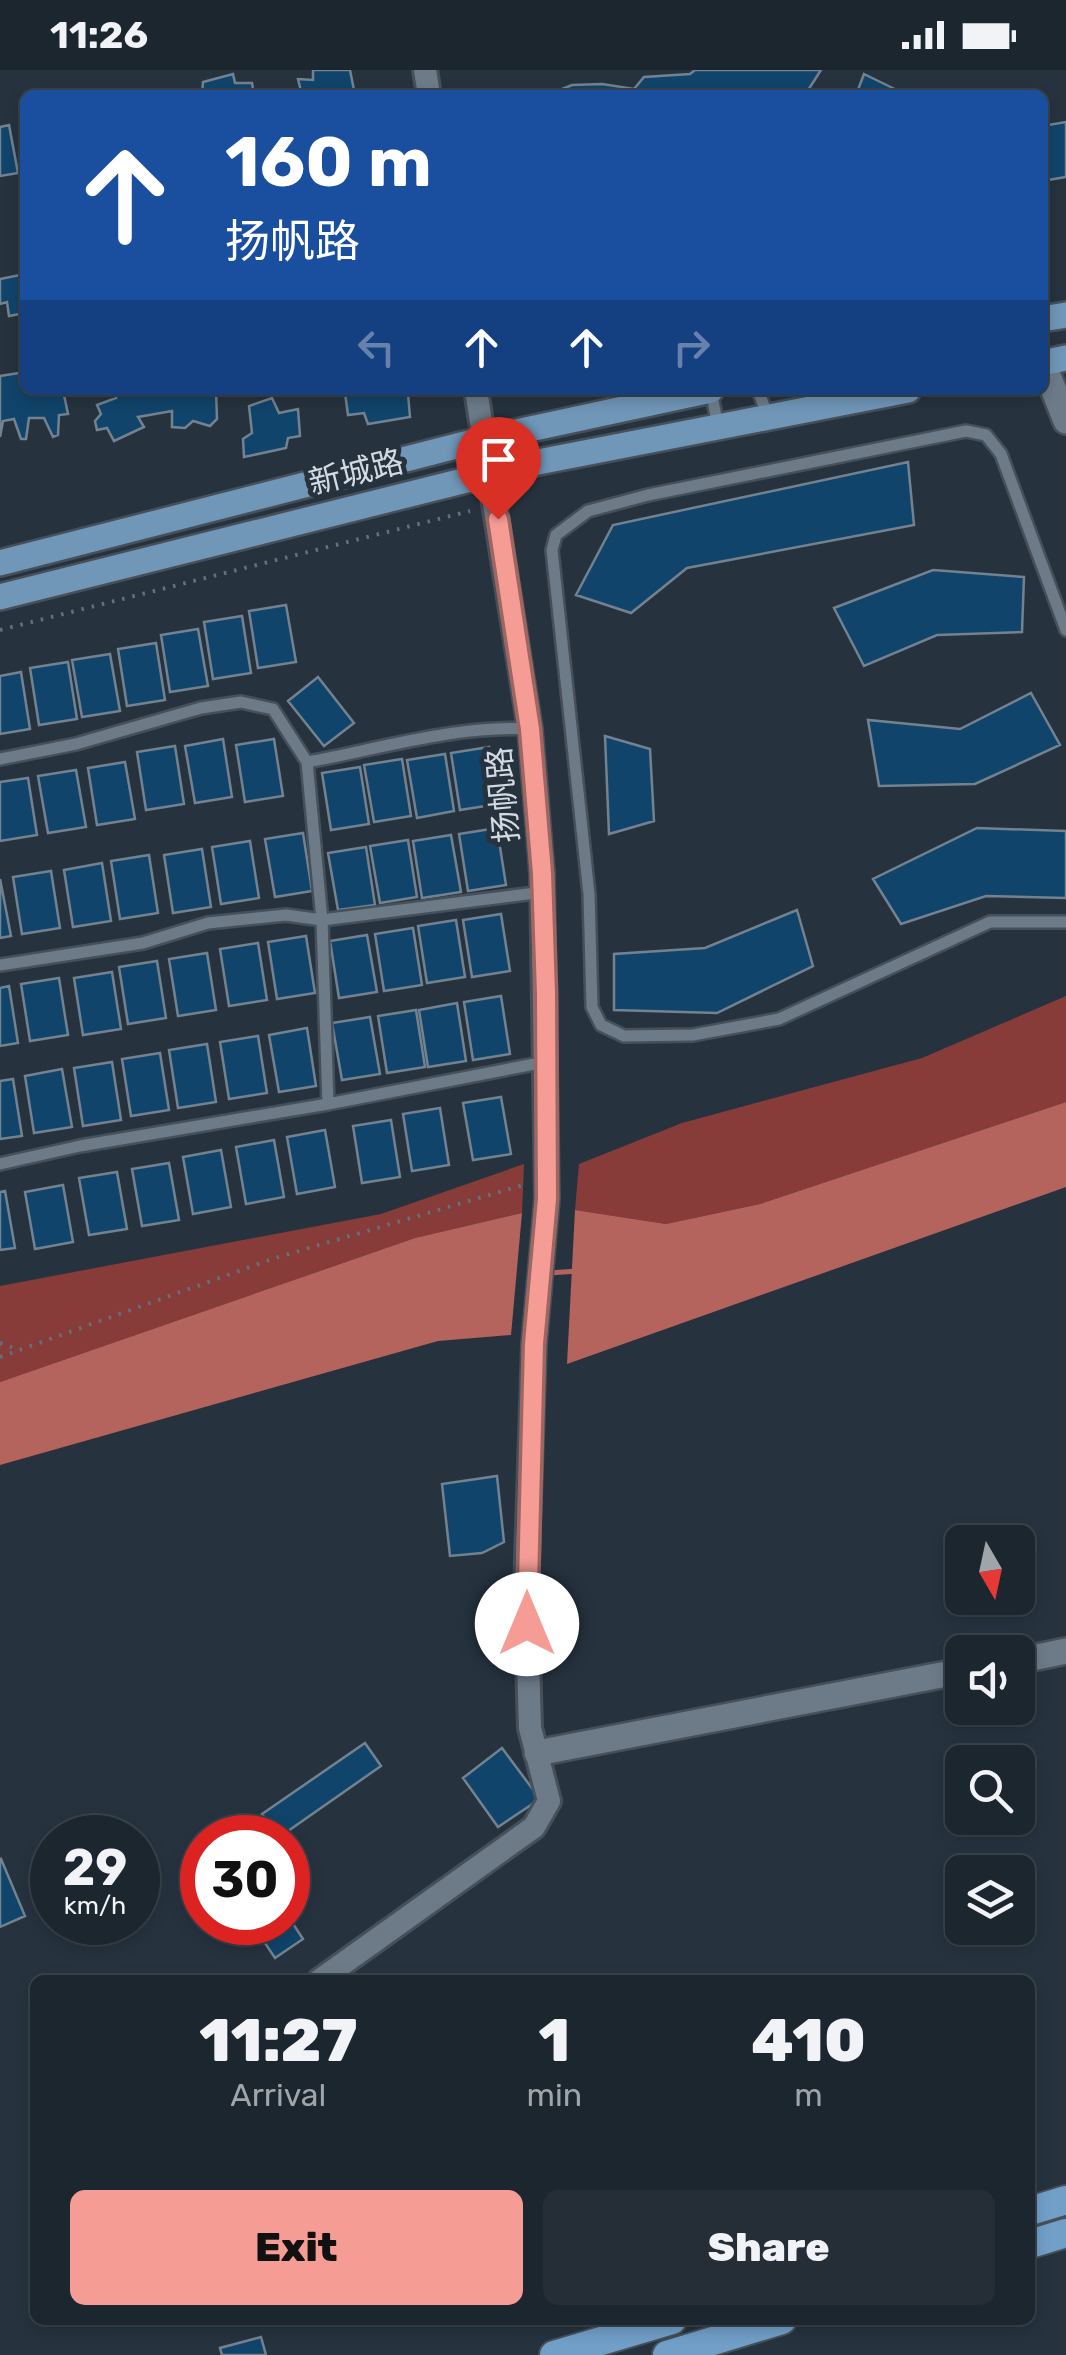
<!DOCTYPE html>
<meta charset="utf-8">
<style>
:root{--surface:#1c262f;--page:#252e37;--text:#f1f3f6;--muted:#a0a5aa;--line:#3a434b;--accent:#f59c95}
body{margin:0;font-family:Rubik,"Noto Sans SC",sans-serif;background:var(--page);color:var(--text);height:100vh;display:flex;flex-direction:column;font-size:38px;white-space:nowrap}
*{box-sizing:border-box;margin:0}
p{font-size:32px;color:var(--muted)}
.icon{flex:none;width:55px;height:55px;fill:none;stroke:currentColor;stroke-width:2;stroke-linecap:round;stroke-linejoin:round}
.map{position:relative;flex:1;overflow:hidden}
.panel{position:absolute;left:30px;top:1905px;width:1005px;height:350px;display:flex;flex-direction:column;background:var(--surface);border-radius:15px;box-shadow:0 5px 15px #0003,0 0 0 2px var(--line)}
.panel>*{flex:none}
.guide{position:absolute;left:20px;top:20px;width:1028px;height:305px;border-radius:15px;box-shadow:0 5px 15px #0003,0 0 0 2px var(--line);background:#1a4fa0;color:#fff;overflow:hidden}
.needle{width:65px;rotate:171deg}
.fabs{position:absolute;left:945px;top:1455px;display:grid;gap:20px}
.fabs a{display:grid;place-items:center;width:90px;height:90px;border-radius:15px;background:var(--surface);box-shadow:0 5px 15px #0003,0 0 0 2px var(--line);font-size:50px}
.speed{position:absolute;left:30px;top:1745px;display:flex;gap:20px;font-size:50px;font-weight:700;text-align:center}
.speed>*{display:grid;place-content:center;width:130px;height:130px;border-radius:50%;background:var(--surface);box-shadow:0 5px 15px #0003,0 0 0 2px var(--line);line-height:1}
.speed small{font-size:25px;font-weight:400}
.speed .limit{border:15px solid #d22;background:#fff;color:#111}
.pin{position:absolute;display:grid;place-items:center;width:85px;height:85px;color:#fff;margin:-102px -42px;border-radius:50% 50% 50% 0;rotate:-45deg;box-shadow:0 0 10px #0007}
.pin .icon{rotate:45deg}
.me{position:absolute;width:110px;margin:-55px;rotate:0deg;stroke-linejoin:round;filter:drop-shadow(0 0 8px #0008)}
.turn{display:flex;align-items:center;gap:35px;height:210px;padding:0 40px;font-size:45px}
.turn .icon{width:130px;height:130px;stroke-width:2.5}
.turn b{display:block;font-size:70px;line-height:85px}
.lanes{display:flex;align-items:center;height:95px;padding:0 40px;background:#0003;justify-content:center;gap:50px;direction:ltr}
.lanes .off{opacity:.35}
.eta{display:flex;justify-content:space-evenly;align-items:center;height:170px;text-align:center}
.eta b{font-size:60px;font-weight:800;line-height:70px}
.action{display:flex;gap:20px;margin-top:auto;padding:20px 40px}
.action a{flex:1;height:115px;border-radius:15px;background:var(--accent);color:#111;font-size:40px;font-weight:800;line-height:115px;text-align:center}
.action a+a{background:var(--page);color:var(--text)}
.status{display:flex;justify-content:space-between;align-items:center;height:70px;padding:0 50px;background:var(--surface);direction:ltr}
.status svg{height:28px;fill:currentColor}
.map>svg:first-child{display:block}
.green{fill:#873c39}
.water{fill:#b5635d}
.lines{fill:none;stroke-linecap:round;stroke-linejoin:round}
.stream{stroke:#b5635d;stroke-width:5}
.building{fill:#11446b;stroke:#738290;stroke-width:2.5}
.service-casing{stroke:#46505a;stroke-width:16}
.minor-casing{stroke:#46505a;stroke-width:28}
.tertiary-casing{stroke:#46505a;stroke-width:30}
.primary-casing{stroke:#46505a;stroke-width:30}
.trunk-casing{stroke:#46505a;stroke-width:32}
.path{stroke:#65707a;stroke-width:4;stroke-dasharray:2.5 8;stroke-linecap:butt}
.service{stroke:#6d7b89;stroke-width:11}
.minor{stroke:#6d7b89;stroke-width:22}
.tertiary{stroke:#6d7b89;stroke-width:25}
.primary{stroke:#7096b8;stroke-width:25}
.trunk{stroke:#719fc8;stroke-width:28}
.route-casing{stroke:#9f6561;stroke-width:25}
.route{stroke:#f59c95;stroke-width:18}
.labels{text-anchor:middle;stroke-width:10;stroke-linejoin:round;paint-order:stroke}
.street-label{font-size:32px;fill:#d3dbe2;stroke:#26333f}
</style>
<div class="status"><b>11:26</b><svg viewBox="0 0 49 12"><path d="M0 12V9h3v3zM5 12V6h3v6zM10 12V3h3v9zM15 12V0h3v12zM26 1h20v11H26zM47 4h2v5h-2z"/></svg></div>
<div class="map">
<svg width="1066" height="2285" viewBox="0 0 1066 2285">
<rect width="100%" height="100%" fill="#26333f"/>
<!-- green -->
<path class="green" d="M1066,926V1032L760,1134L666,1154L575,1140L579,1094L682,1053L922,988Z
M524,1094L522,1143L415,1168L0,1312V1216L381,1144Z"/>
<!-- water -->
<path class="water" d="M1066,1032V1117L567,1294L575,1140L666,1154L760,1134Z
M522,1143L511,1265L438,1271L0,1395V1312L415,1168Z"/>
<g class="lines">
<!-- stream -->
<path class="stream" d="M549,1203L578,1201"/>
</g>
<!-- building -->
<path class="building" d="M313,0H350L355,25H302L298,9L313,10Z
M695,0H821L805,25H547L572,15L602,14L634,19L644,7L690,4Z
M233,4L235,13H252L254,25H202L203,12Z
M864,4L907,25H856Z
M1066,52V107L1042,111V56Z
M9,55L18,103L0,106V57Z
M25,204V243L9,246L7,232L0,234V209Z
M25,302V320H63L68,344L59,345L58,365L53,367L44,348H29L26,369H21L14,349L3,351L0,367V306Z
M113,320H216L217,349L210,356L193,351L185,358L172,357V341L138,347L144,357L114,371L107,358L97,360L95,351L101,344L97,335L116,328Z
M360,320H398L399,323L408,324L410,347L368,354L364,343L348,345L345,323Z
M272,328L279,343L298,339L300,366L288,368L286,378L244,387L243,369L252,363L249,336Z
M908,392L914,455L687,498L631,543L576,525L613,455Z
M933,500L1024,507L1022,562L937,565L864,596L834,538Z
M286,535L296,592L258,598L249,541Z
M242,546L251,603L213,609L204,552Z
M198,559L208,616L170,622L161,565Z
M156,573L165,630L127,636L118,579Z
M110,584L120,641L82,647L72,590Z
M68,592L77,649L39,655L30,598Z
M21,602L30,659L0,664V606Z
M318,607L354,653L324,676L288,631Z
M1031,623L1060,675L975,714L879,716L868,650L960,659Z
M605,666L650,679L654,751L609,764Z
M223,669L232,727L195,733L185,676Z
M274,669L283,726L245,732L236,675Z
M175,676L184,734L146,740L137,682Z
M489,677L498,734L460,740L451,683Z
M445,684L454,741L417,748L407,690Z
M402,689L411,746L374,752L364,695Z
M125,692L135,749L97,755L88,698Z
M360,697L369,754L331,760L322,703Z
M76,700L86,757L48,763L38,706Z
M28,708L37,765L0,771V712Z
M497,758L506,815L468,821L459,764Z
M977,758L1066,761V828L986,826L901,854L873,809Z
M303,763L312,821L275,827L265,769Z
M451,765L461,822L422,828L413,771Z
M408,770L417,827L380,833L370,776Z
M250,771L259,828L221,834L212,777Z
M366,777L375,835L338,840L328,783Z
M202,779L211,837L173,843L164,785Z
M149,785L158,843L120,849L111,791Z
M102,793L111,851L73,857L64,800Z
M51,801L60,858L22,864L13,807Z
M0,809L11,866L0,868Z
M797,840L813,896L717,943L614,940V884L705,878Z
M501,844L510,901L472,907L463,850Z
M456,850L465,907L427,913L418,856Z
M413,858L422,915L384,921L375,864Z
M367,865L377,922L339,928L330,871Z
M306,866L315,923L277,929L268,872Z
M258,873L267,930L229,936L220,879Z
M207,883L216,940L178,946L169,889Z
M157,891L166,948L128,954L119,897Z
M112,902L121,959L83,965L74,908Z
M59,908L68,965L30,971L21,914Z
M9,916L18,973L0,976V918Z
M501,926L510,984L473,990L464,932Z
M457,933L466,991L428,997L419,940Z
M416,940L425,997L387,1003L378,946Z
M370,947L380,1004L342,1010L332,953Z
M307,958L316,1016L279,1022L269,965Z
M258,966L267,1023L229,1029L220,972Z
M207,974L216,1032L178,1038L169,980Z
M160,983L169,1040L131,1046L122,989Z
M112,992L121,1050L83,1056L74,998Z
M62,999L72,1057L34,1063L25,1006Z
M13,1009L22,1066L0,1069V1011Z
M501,1027L511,1084L473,1090L463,1033Z
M440,1038L449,1095L412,1101L403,1044Z
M391,1050L400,1107L362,1113L353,1056Z
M325,1060L335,1117L297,1124L287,1067Z
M274,1070L284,1127L246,1134L236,1077Z
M221,1080L231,1137L193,1144L183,1087Z
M169,1093L179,1150L142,1156L132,1099Z
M117,1102L127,1159L89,1165L79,1108Z
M63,1115L73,1172L35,1179L25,1122Z
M5,1121L15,1178L0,1180V1122Z
M497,1406L504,1472L482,1483L450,1486L442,1414Z
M365,1673L381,1696L278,1768L262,1744Z
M502,1678L540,1729L498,1757L463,1708Z
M1,1789L25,1846L0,1857V1790Z
M288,1846L303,1869L275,1888L251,1852H288Z
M261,2267L266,2285H222L220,2278Z"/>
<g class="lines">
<defs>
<path id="service" d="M711,320L718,357
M758,320L768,347
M1066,560L1001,384L986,365L966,361L648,425L588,441L556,465L552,480L589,824L592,937L601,955L624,966L693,965L779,949L990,852H1066
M0,689L76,674L201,638L241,632L273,639L307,692L322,850L328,1034L80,1076L0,1094
M307,692C379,679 456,655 530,659
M0,895L143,873L208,853L286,845L322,850L543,822
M328,1034L545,992"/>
<path id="minor" d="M425,0L429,25
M320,1910L534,1757L549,1731L530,1658L526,1519L534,1274L547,1129L542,803L530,659L476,320"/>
<path id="tertiary" d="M1043,293L1066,351
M1018,1591L1066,1581
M537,1683L962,1601"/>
<path id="primary" d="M1042,249L1066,245
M1042,293L1066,288
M0,493L484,369L711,320
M0,527L538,392L908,320"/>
<path id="trunk" d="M1030,2141L1066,2130
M1030,2174L1066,2163
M554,2285L672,2250
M667,2285L782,2250"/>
</defs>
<!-- service casing -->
<use href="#service" class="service-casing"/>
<!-- minor casing -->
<use href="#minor" class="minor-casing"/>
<!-- tertiary casing -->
<use href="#tertiary" class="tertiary-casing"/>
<!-- primary casing -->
<use href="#primary" class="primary-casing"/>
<!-- trunk casing -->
<use href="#trunk" class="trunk-casing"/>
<!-- path -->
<path class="path" d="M0,560L470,441
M0,1273L19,1280
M0,1287L275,1188L523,1115L527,1117"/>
<!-- service -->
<use href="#service" class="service"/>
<!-- minor -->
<use href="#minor" class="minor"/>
<!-- tertiary -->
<use href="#tertiary" class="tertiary"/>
<!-- primary -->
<use href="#primary" class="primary"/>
<!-- trunk -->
<use href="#trunk" class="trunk"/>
</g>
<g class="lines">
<defs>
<path id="route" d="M498,449L530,659L542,803L546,924L547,1129L534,1274L527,1554"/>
</defs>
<!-- route casing -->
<use href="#route" class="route-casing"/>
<!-- route -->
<use href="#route" class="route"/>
</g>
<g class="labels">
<!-- street labels -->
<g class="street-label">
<text transform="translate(356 402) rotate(-14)" y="11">新城路</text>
<text transform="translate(503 725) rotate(-95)" y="11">扬帆路</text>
</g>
</g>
</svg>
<div class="fabs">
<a><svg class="needle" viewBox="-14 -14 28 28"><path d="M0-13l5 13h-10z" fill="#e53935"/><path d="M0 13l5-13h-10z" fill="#a0a5aa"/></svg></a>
<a><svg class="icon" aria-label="sound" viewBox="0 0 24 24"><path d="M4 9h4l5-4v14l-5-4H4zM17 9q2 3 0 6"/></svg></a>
<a><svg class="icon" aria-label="search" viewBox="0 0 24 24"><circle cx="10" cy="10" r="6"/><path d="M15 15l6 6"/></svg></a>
<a><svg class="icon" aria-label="layers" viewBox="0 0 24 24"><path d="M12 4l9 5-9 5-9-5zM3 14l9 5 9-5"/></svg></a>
</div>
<div class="speed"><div>29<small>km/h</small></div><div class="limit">30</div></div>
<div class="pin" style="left:498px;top:449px;background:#d93025"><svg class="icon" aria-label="arrive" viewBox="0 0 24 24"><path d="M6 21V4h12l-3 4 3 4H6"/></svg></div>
<svg class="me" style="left:527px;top:1554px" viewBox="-20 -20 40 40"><circle r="19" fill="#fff"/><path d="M0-13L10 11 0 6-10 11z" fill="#f59c95"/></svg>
<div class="guide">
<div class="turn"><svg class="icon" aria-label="ahead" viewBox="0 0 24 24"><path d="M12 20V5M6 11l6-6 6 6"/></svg><div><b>160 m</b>扬帆路</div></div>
<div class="lanes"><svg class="icon off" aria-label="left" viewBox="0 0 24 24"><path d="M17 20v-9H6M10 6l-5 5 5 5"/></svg><svg class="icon" aria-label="ahead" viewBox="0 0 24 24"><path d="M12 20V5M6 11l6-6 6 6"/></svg><svg class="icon" aria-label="ahead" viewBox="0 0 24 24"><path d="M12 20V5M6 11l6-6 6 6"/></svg><svg class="icon off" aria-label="right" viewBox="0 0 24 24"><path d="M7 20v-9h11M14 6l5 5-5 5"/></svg></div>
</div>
<section class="panel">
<div class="eta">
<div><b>11:27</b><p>Arrival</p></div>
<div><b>1</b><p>min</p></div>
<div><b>410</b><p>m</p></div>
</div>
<div class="action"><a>Exit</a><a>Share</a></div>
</section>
</div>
